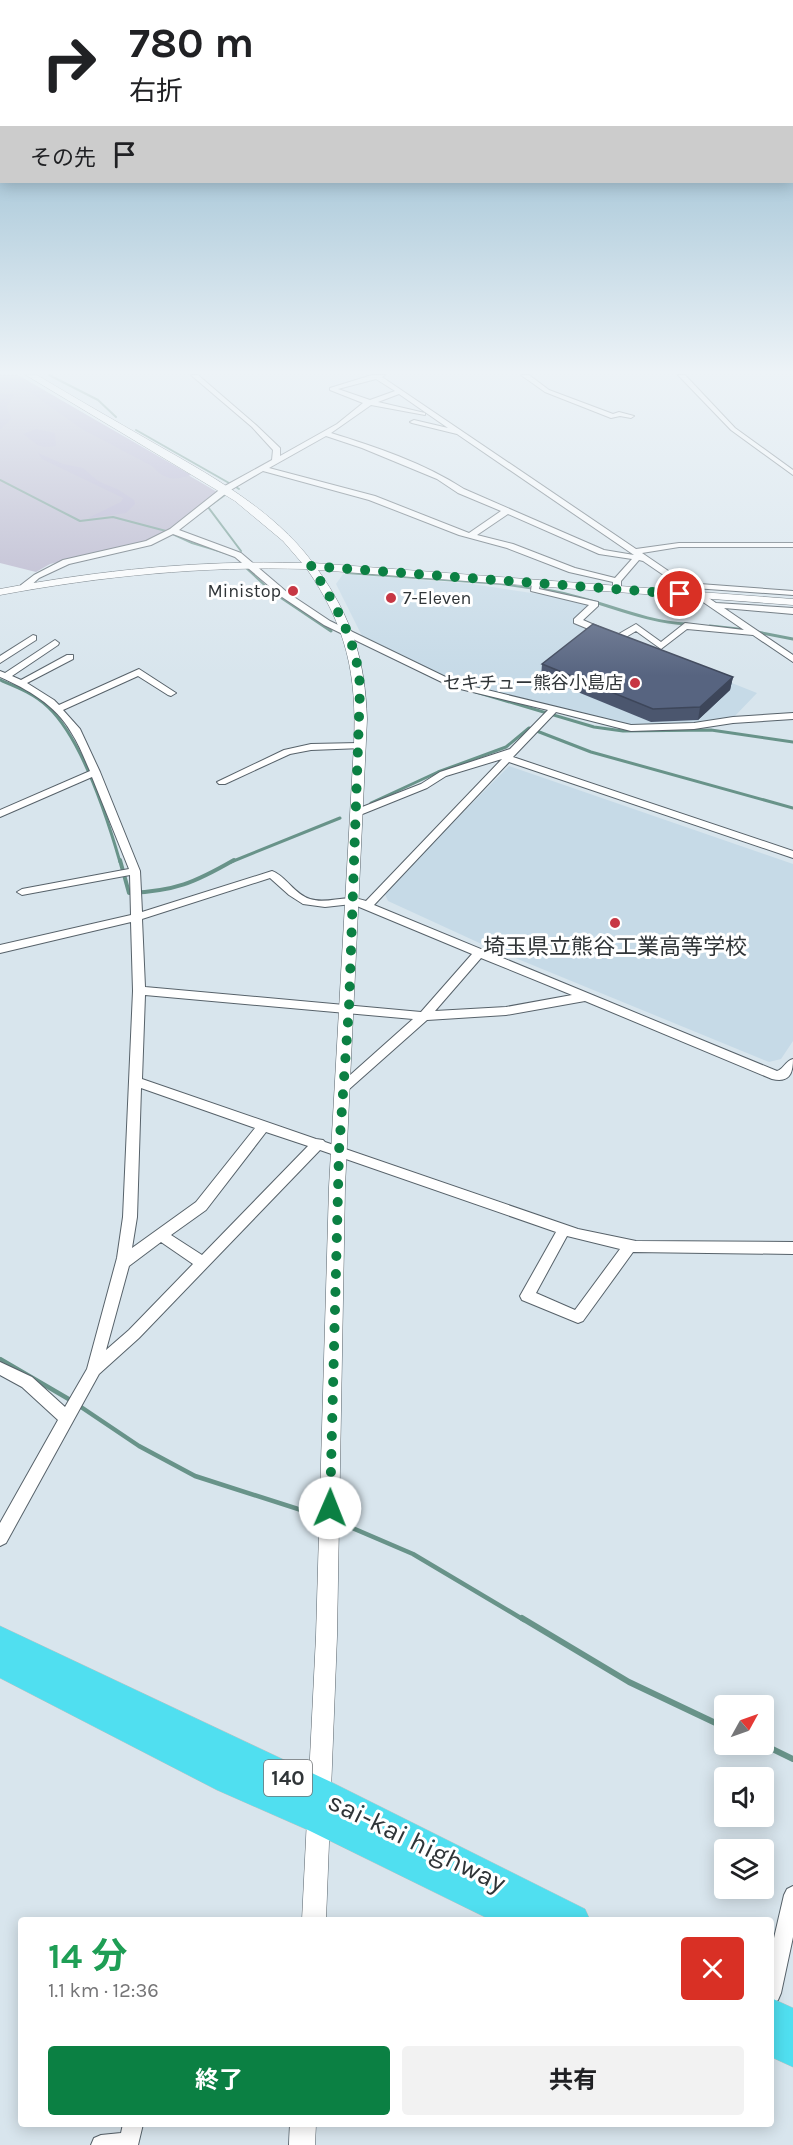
<!DOCTYPE html>
<html lang="ja">
<meta charset="utf-8">
<style>
:root{--surface:#fff;--page:#f2f2f2;--text:#202124;--muted:#757577;--accent:#0b8043}
body{margin:0;font-family:Karla,"Noto Sans JP",sans-serif;background:var(--page);color:var(--text);height:100vh;display:flex;flex-direction:column;font-size:22px;white-space:nowrap}
*{box-sizing:border-box;margin:0}
p{font-size:20px;color:var(--muted)}
.icon{flex:none;width:33px;height:33px;fill:none;stroke:currentColor;stroke-width:2;stroke-linecap:round;stroke-linejoin:round}
.map{position:relative;flex:1;overflow:hidden}
.drawer{position:absolute;left:18px;top:1917px;width:756px;height:210px;display:flex;flex-direction:column;background:var(--surface);border-radius:6px;box-shadow:0 3px 15px #0003}
.drawer>*{flex:none}
.banner{position:absolute;left:0px;top:0px;width:794px;height:183px;box-shadow:0 3px 15px #0003;background:#fff;color:var(--text);overflow:hidden}
.needle{width:39px;rotate:50deg}
.controls{position:absolute;left:714px;top:1695px;display:grid;gap:12px}
.controls a{display:grid;place-items:center;width:60px;height:60px;border-radius:6px;background:var(--surface);box-shadow:0 3px 15px #0003;font-size:30px}
.pin{position:absolute;display:grid;place-items:center;width:51px;height:51px;color:#fff;margin:-26px;border:3px solid #fff;border-radius:50%;box-shadow:0 2px 6px #0007}
.me{position:absolute;width:66px;margin:-33px;rotate:1deg;stroke-linejoin:round;filter:drop-shadow(0 0 4px #0008)}
.turn{display:flex;align-items:center;gap:21px;height:126px;padding:0 30px;font-size:27px}
.turn .icon{width:78px;height:78px;stroke-width:2.5}
.turn b{display:block;font-size:42px;line-height:51px}
.then{display:flex;align-items:center;height:57px;padding:0 30px;background:#0003;gap:12px;font-size:22px}
.round{display:grid;place-items:center;flex:none;width:63px;height:63px;border-radius:6px;background:var(--page)}
.headline{display:flex;align-items:center;justify-content:space-between;height:102px;padding:0 30px}
h1{font-size:36px;font-weight:700;line-height:45px;color:#1e9e55}
.action{display:flex;gap:12px;margin-top:auto;padding:12px 30px}
.action a{flex:1;height:69px;border-radius:6px;background:var(--accent);color:#fff;font-size:24px;font-weight:700;line-height:69px;text-align:center}
.action a+a{background:var(--page);color:var(--text)}
.map>svg:first-child{display:block}
.built{fill:#c6dae7}
.green{fill:#b4afc8}
.forest{fill:#afa8ca}
.lines{fill:none;stroke-linecap:round;stroke-linejoin:round}
.stream-far4{stroke:#689389;stroke-width:2}
.stream-far3{stroke:#689389;stroke-width:3}
.stream-far2{stroke:#689389;stroke-width:4}
.stream-far1{stroke:#689389;stroke-width:4.5}
.stream{stroke:#689389;stroke-width:6}
.minor-casing{stroke:#57626a;stroke-width:2}
.tertiary-casing{stroke:#57626a;stroke-width:1}
.trunk-casing{stroke:#c1c2c3;stroke-width:1}
.minor{fill:#fff;fill-rule:evenodd}
.tertiary{fill:#fff;fill-rule:evenodd}
.trunk{fill:#50dff0;fill-rule:evenodd}
.wall{fill:#4b566e}
.shaded-wall{fill:#3d465a}
.building{fill:#576480;stroke:#3d465a;stroke-width:1.5}
.route{stroke:#0b8043;stroke-width:10;stroke-dasharray:0 18}
.poi-dot{fill:#c73744;stroke:#fff;stroke-width:2}
.labels{text-anchor:middle;stroke-width:6;stroke-linejoin:round;paint-order:stroke}
.far-poi-label{font-size:18px;fill:#303538;stroke:#fff;text-anchor:end}
.shield{fill:#fff;stroke:#6e7274;stroke-width:1.5}
.shield-label{font-size:21px;font-weight:bold;fill:#303538}
.poi-label{font-size:22px;fill:#303538;stroke:#fff}
.near-street-label{font-size:27px;fill:#303538;stroke:#fff}
</style>
<div class="map">
<svg width="793" height="2145" viewBox="0 0 793 2145">
<rect width="100%" height="100%" fill="#d8e5ed"/>
<!-- built -->
<path class="built" d="M343,574L472,584L572,599L591,606L575,621L757,693L733,718L698,724L632,727L458,684L363,638L336,584Z
M509,766L793,864V1041L781,1059L769,1062L486,946L388,901L384,892Z"/>
<!-- green -->
<path class="green" d="M0,375H18L217,492L169,531L149,540L50,564L36,572L0,563Z"/>
<!-- forest -->
<path class="forest" d="M21,377L191,475C173,481 165,480 152,466L80,428L30,392L13,389L0,390V382Z
M0,393L14,394L7,406L11,419L0,430Z
M36,429L55,433L56,446C36,449 38,444 23,434Z
M38,453L63,464L83,468L98,481L119,490L134,500L135,504L126,513L88,518L121,502L123,498L42,459Z"/>
<g class="lines">
<!-- stream-far4 -->
<path class="stream-far4" d="M49,375L98,400L116,417
M136,430L229,483
M0,480L80,521L113,517L166,531L192,543L232,555
M236,487L239,489
M225,495L208,507L241,551
M244,566L272,592
M346,573L501,584L556,592"/>
<!-- stream-far3 -->
<path class="stream-far3" d="M270,590L331,631
M546,590C594,597 639,622 687,624
M710,626L747,630
M757,632L793,639
M0,680C17,687 35,694 48,707C82,739 107,817 120,862
M476,692L594,727L623,731L711,730L793,742
M371,803L438,772L506,747L529,728L591,752L793,808
M231,862L340,818"/>
<!-- stream-far2 -->
<path class="stream-far2" d="M120,860L129,893C175,891 194,883 234,860"/>
<!-- stream-far1 -->
<path class="stream-far1" d="M0,1359L72,1401
M78,1405L139,1446L195,1476L323,1517
M336,1521L413,1554L524,1620"/>
<!-- stream -->
<path class="stream" d="M522,1618L629,1682L724,1727
M762,1744L793,1759"/>
<defs>
<path id="minor" d="M191,375H198L256,425L280,448V456L337,424L363,403L330,390V388L372,375H385L382,377L636,549L679,543H793V547H679L642,553L686,583L793,591V595L694,588L716,603L793,608V614L724,608L793,655V662L753,635L687,629L661,649L636,631L621,640H615L574,623V619L589,605L531,591L532,583L536,581L540,583L539,589L598,602V606L583,620L617,635L636,624L661,642L685,623L744,630L643,561L639,560L621,581V589L617,591L613,589V582L569,572L507,548L459,535L369,500L263,471L229,491L179,530L241,553L288,593L330,621L458,683L631,725L694,723L733,717L793,713V719L733,723L694,729L631,731L556,712L513,757L793,851V858L509,762L374,905L777,1071C784,1069 785,1061 793,1059C793,1074 789,1083 772,1079L585,1001L506,1015L427,1020L347,1091H339L337,1088L339,1085L413,1019L145,995L142,1079L316,1139L323,1140L325,1142L578,1229L636,1241L793,1242V1254L633,1252L583,1321L578,1323L522,1300L520,1296L556,1232L320,1150L139,1338L99,1374L6,1543L0,1546V1523L58,1420L22,1387L0,1375V1362L32,1377L65,1407L87,1369L117,1258L123,1217L133,991L131,922L0,953V945L131,915L130,875L22,895L17,892L22,889L129,869L92,777L0,817V810L90,771C84,758 79,744 71,732C56,705 27,689 0,677V671L5,673L55,640L59,643L58,645L12,676L21,680L67,655H73V659L27,683L54,700L59,705L139,669L176,693L171,696L168,695L138,676L63,710L80,729L100,772L140,871L142,912L272,871C286,876 294,894 310,899C328,905 345,893 366,901L502,759L446,776L427,788L360,815H352V811L421,784L440,772L510,749L548,710L452,687L324,625L282,597L235,557L173,534L151,545L69,564L39,578L27,589H21V585L34,575L63,560L146,541L170,529L223,487L272,460L273,450L252,427ZM376,379L395,391L370,400L338,389ZM399,394L448,428L414,420L410,422L412,423L457,434L634,555L604,550L464,489C424,463 376,447 331,433L371,405L425,415V413L378,402ZM326,436L362,448L437,479L458,493L501,511L469,533L375,496L269,468ZM508,514L599,554L632,559L615,578L575,568L513,544L477,535ZM270,878L289,895L303,904L325,907L352,904L472,954L421,1012L145,987L142,919ZM481,958L572,995L506,1007L435,1011ZM141,1088L255,1128L196,1202L132,1248L137,1217ZM266,1132L308,1146L202,1255L171,1235L206,1210ZM567,1236L620,1249L575,1310L536,1293ZM161,1242L193,1264L129,1330L106,1350L129,1266Z
M521,375H529L549,390L613,414L619,412L634,416L631,418L620,416L611,418L545,392Z
M678,375H685L735,428L793,470V475L731,430Z
M33,635L36,636V640L0,663V656Z
M359,743L362,744V748L311,750L290,754L225,784H219L217,782L284,750L311,744Z
M793,1886V1937L781,1993L778,2000L771,2003V1951L784,1895L787,1889Z
M123,2124H143L138,2145H91L94,2138L101,2135L121,2133Z"/>
<path id="tertiary" d="M26,375H37C75,398 114,420 152,442C210,475 273,509 313,563L793,599V605L318,570C352,618 365,660 367,719L345,1187L337,1636L326,1920H302L316,1636L329,1187L354,744C357,675 347,627 307,569C203,566 102,576 0,595V589C100,570 200,560 302,563L283,541L235,501Z
M290,2124H316L315,2145H289Z"/>
<path id="trunk" d="M0,1626L331,1782L585,1909L590,1920H491L308,1830L217,1790L0,1678Z
M771,1998L793,2008V2067L771,2057Z"/>
</defs>
<!-- minor casing -->
<use href="#minor" class="minor-casing"/>
<!-- tertiary casing -->
<use href="#tertiary" class="tertiary-casing"/>
<!-- trunk casing -->
<use href="#trunk" class="trunk-casing"/>
<!-- minor -->
<use href="#minor" class="minor"/>
<!-- tertiary -->
<use href="#tertiary" class="tertiary"/>
<!-- trunk -->
<use href="#trunk" class="trunk"/>
</g>
<!-- wall -->
<path class="wall" d="M542,664L733,677L730,690L698,720L651,722L541,677Z"/>
<!-- shaded-wall -->
<path class="shaded-wall" d="M733,677L730,690L698,720L700,707Z"/>
<!-- building -->
<path class="building" d="M593,624L733,677L700,707L653,709L542,664Z"/>
<!-- sky -->
<linearGradient id="sky" x2="0" y2="1"><stop stop-color="#75a7c2"/><stop offset="0.55" stop-color="#edf3f7"/><stop offset="1" stop-color="#edf3f7" stop-opacity="0"/></linearGradient>
<rect width="793" height="676" fill="url(#sky)"/>
<g class="lines">
<!-- route -->
<path class="route" d="M330,1508L339,1151L349,1007L360,688C358,642 335,604 311,566L680,594"/>
</g>
<!-- markers -->
<g class="poi-dot">
<circle cx="293" cy="591" r="6"/>
<circle cx="391" cy="598" r="6"/>
<circle cx="635" cy="683" r="6"/>
<circle cx="615" cy="923" r="6"/>
</g>
<g class="labels">
<!-- far-poi labels -->
<g class="far-poi-label">
<text x="281" y="597">Ministop</text>
<text x="403" y="604" text-anchor="start">7-Eleven</text>
<text x="623" y="689">セキチュー熊谷小島店</text>
</g>
<!-- shield labels -->
<rect class="shield" x="264" y="1760" width="48" height="36" rx="4.5"/>
<g class="shield-label">
<text x="288" y="1785">140</text>
</g>
<!-- poi labels -->
<g class="poi-label">
<text x="615" y="954">埼玉県立熊谷工業高等学校</text>
</g>
<!-- near-street labels -->
<g class="near-street-label">
<text transform="translate(417 1842) rotate(26)" y="9">sai-kai highway</text>
</g>
</g>
</svg>
<div class="controls">
<a><svg class="needle" viewBox="-14 -14 28 28"><path d="M0-13l5 13h-10z" fill="#e53935"/><path d="M0 13l5-13h-10z" fill="#757577"/></svg></a>
<a><svg class="icon" aria-label="sound" viewBox="0 0 24 24"><path d="M4 9h4l5-4v14l-5-4H4zM17 9q2 3 0 6"/></svg></a>
<a><svg class="icon" aria-label="layers" viewBox="0 0 24 24"><path d="M12 4l9 5-9 5-9-5zM3 14l9 5 9-5"/></svg></a>
</div>
<div class="pin" style="left:680px;top:594px;background:#d93025"><svg class="icon" aria-label="arrive" viewBox="0 0 24 24"><path d="M6 21V4h12l-3 4 3 4H6"/></svg></div>
<svg class="me" style="left:330px;top:1508px" viewBox="-20 -20 40 40"><circle r="19" fill="#fff"/><path d="M0-13L10 11 0 6-10 11z" fill="#0b8043"/></svg>
<div class="banner">
<div class="turn"><svg class="icon" aria-label="right" viewBox="0 0 24 24"><path d="M7 20v-9h11M14 6l5 5-5 5"/></svg><div><b>780 m</b>右折</div></div>
<div class="then">その先<svg class="icon" aria-label="arrive" viewBox="0 0 24 24"><path d="M6 21V4h12l-3 4 3 4H6"/></svg></div>
</div>
<section class="drawer">
<div class="headline"><div><h1>14 分</h1><p>1.1 km · 12:36</p></div><a class="round" style="background:#d93025;color:#fff"><svg class="icon" aria-label="close" viewBox="0 0 24 24"><path d="M6 6l12 12M18 6L6 18"/></svg></a></div>
<div class="action"><a>終了</a><a>共有</a></div>
</section>
</div>
